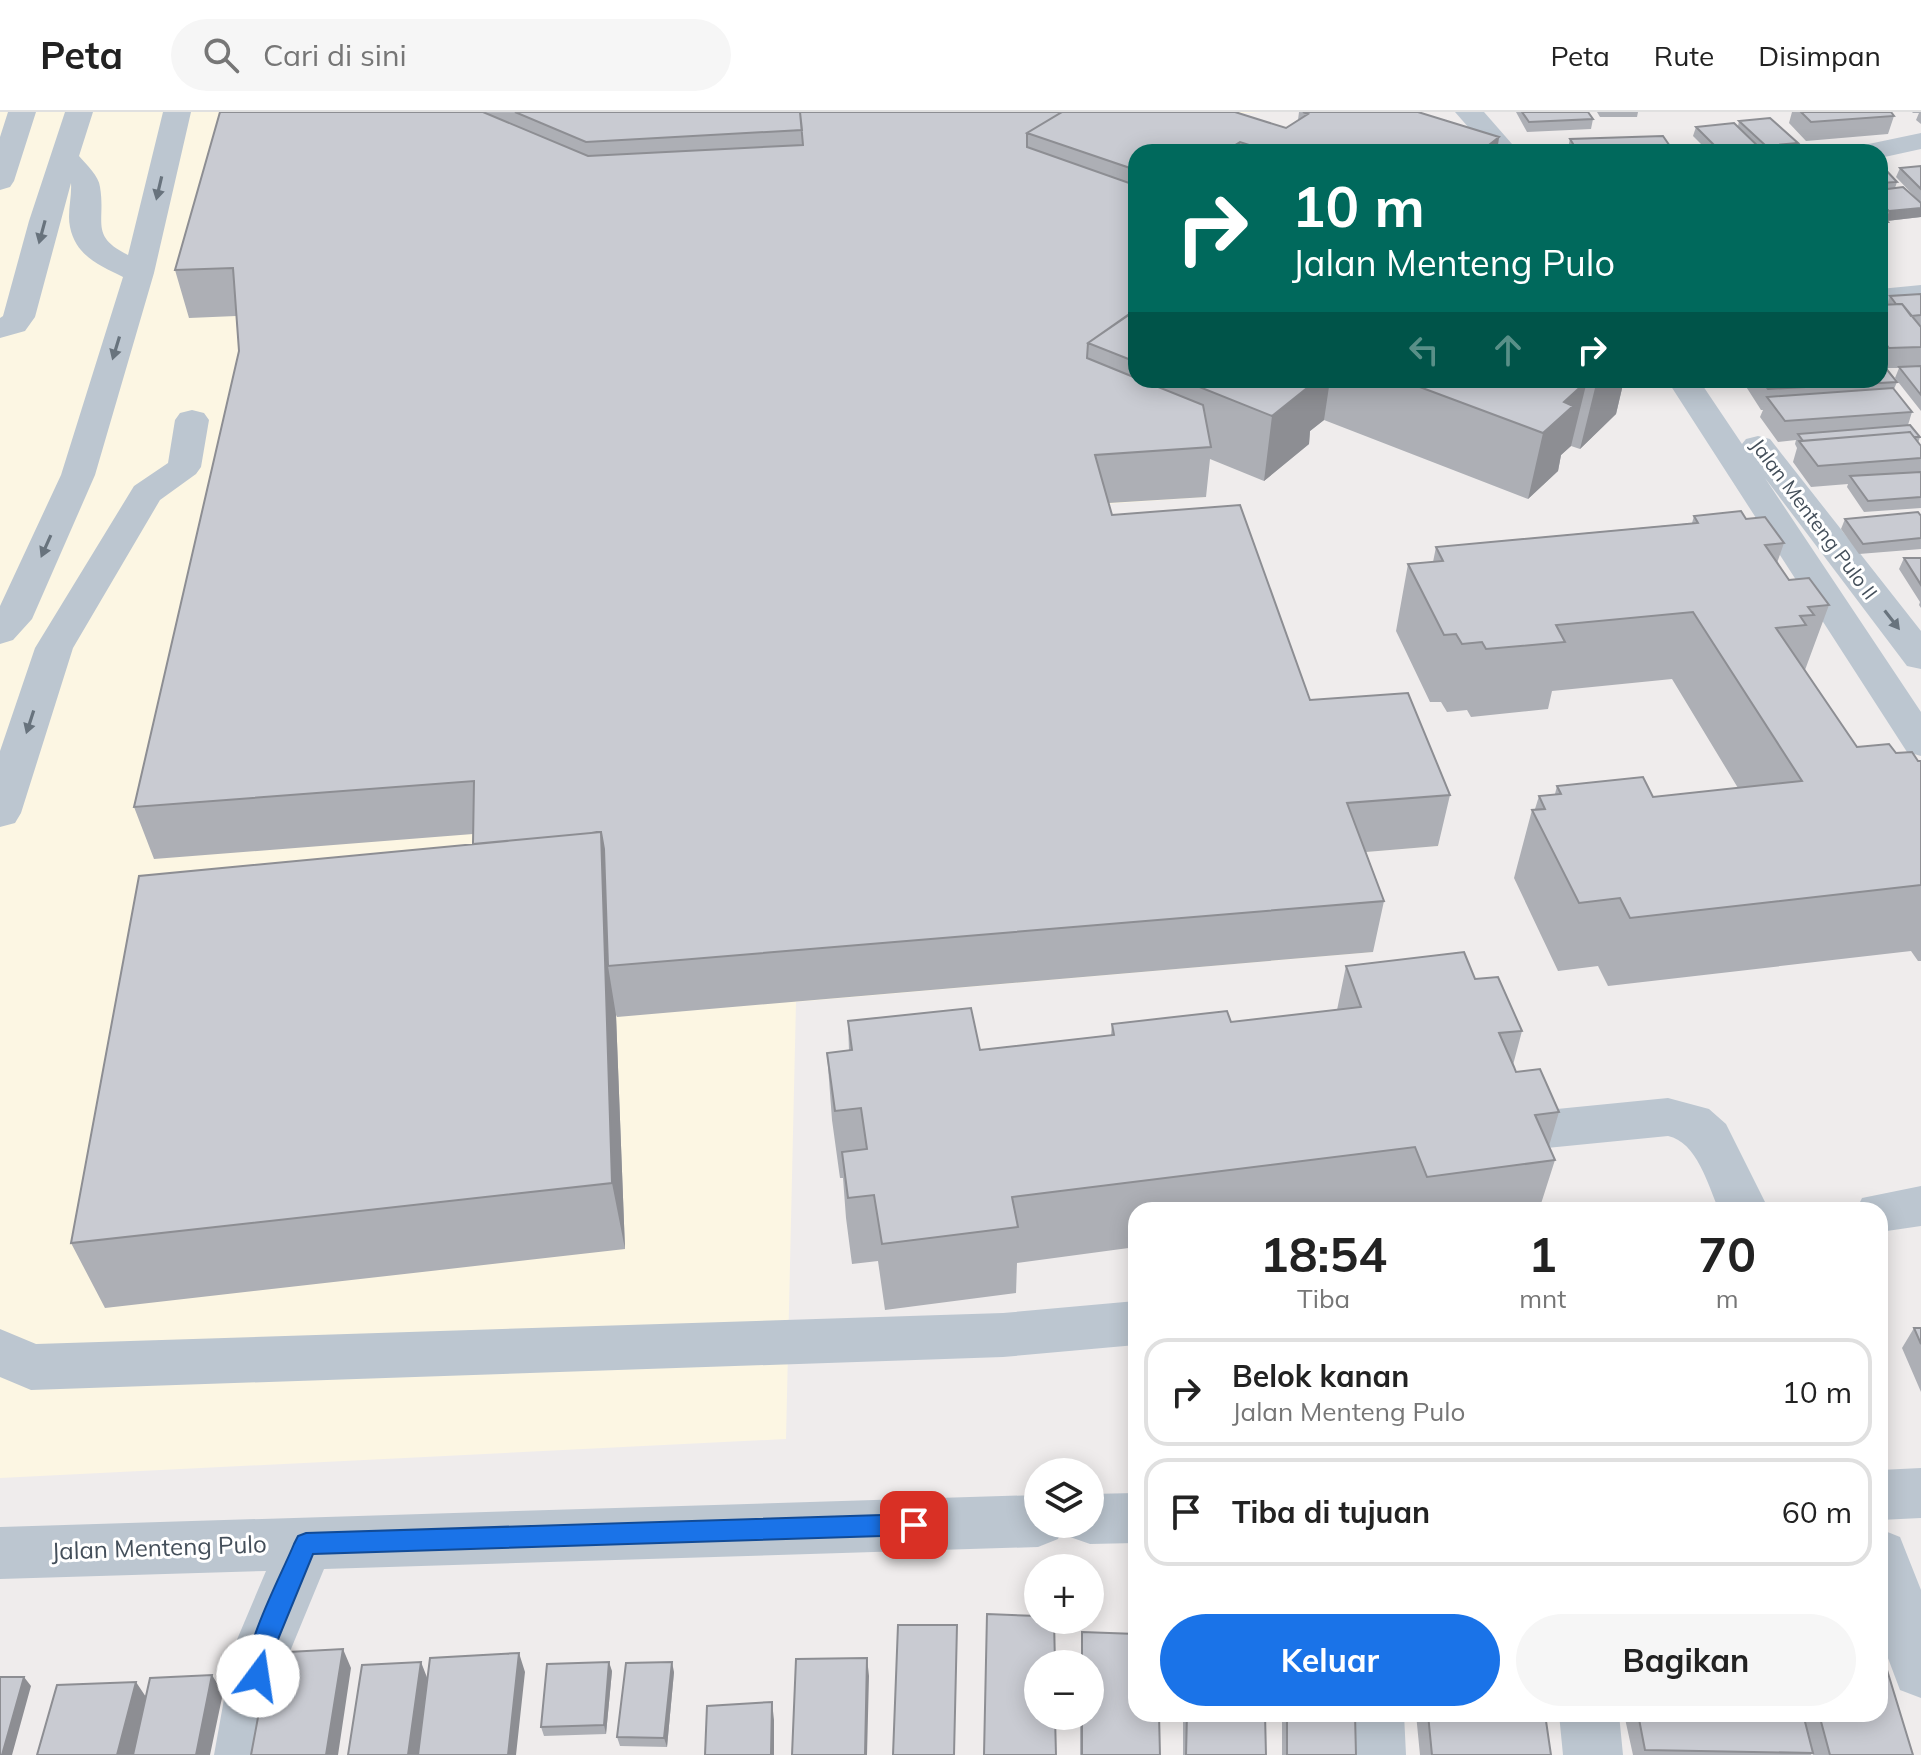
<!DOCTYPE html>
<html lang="id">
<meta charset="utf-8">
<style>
:root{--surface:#fff;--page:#f6f6f6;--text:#222;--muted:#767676;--line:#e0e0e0;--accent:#1a73e8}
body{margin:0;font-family:Mulish,sans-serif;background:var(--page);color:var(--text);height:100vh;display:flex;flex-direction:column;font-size:30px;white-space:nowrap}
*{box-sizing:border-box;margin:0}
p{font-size:26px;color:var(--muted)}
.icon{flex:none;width:44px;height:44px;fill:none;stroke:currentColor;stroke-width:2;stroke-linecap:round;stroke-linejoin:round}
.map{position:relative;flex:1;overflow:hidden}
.panel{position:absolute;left:1128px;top:1090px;width:760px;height:520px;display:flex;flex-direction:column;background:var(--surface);border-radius:24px;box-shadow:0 4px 20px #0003}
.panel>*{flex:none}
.banner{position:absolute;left:1128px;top:32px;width:760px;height:244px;border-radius:24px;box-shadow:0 4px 20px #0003;background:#00695c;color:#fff;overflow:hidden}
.buttons{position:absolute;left:1024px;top:1346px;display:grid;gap:16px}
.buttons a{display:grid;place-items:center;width:80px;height:80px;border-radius:50%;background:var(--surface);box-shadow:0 4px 20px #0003;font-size:40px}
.pin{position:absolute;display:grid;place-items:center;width:68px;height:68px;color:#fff;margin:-34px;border-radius:16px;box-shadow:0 4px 12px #0006}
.me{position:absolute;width:88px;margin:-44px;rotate:14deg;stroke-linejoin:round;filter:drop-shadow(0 0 6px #0008)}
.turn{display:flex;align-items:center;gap:28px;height:168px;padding:0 32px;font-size:36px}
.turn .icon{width:104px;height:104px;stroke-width:2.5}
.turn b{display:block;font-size:56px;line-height:68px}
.lanes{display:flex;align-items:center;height:76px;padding:0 32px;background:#0003;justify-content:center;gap:40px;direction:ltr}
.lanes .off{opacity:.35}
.eta{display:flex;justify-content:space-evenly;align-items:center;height:136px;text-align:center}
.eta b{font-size:48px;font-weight:700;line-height:56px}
.cta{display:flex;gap:16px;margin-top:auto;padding:16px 32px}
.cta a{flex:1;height:92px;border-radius:48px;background:var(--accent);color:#fff;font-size:32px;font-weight:700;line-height:92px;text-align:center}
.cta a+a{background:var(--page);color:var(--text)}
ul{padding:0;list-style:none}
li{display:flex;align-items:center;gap:24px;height:108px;margin:0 16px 12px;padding:0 16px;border:4px solid var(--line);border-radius:24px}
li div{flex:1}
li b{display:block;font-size:30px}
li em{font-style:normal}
header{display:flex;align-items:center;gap:48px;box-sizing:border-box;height:112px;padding:0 40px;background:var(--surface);border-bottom:2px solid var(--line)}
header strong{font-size:38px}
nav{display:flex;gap:44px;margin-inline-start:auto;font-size:28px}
.search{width:560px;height:72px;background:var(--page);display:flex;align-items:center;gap:20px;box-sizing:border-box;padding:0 28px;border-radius:44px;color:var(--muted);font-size:30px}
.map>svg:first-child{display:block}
.commercial{fill:#fcf6e3}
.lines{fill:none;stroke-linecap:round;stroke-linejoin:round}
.minor{fill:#bcc6d0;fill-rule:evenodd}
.wall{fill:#adafb5}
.shaded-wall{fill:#8d8e93}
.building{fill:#c9cbd2;stroke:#8d8e93;stroke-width:2}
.oneway{fill:#68737d}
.route{fill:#1a73e8;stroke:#114b97;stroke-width:2}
.labels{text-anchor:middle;stroke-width:6;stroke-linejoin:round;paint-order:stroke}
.street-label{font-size:20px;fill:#444f5a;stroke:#fff}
.near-street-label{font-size:24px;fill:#444f5a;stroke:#fff}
</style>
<header>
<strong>Peta</strong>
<div class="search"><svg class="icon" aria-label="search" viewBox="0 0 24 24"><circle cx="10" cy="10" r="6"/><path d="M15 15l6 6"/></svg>Cari di sini</div>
<nav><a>Peta</a><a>Rute</a><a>Disimpan</a></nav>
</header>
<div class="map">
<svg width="1921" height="1643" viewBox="0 0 1921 1643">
<rect width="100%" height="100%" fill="#efecec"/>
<!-- commercial -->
<path class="commercial" d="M0,0H1262L1077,11L1136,150L1085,295L1199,342L1206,385L1092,393L1302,639L1398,632L1439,734L1339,742L1373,840L796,890L786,1327L0,1366Z"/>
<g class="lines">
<!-- minor -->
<path class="minor" d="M8,0H36L14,69L10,75L0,78V25Z
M65,0H93L79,44C86,52 99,64 100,75C106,110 89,124 128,143L163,0H191L154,161L95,363L32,507L13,528L0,532V494L61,363L123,165C99,153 76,144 70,115C67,101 72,85 71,71L35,205L25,219L0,226V206L3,204L29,109Z
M1455,0H1484L1519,40H1490Z
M1921,21V37L1880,46V40H1855L1859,34Z
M1921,173V191L1880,195V177Z
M1667,268H1699L1742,332L1746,327L1758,324L1770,327L1921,519V557L1907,554L1765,366L1921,600V644L1907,640Z
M192,298L204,301L209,308L201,355L196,362L160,388L73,536L21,701L15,711L0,715V639L35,536L134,374L168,351L175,308L180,301Z
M1668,986L1709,997L1726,1012L1769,1098H1719C1708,1073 1697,1030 1668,1024L1495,1041L1478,1035L1471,1022L1478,1009L1495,1003Z
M1921,1074V1114L1880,1120V1098H1856L1862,1086Z
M1136,1189V1233L1003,1245L31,1278L0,1265V1217L36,1232L1003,1201Z
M1921,1356V1406L1880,1408V1358Z
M1136,1381V1431L1090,1432L1070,1425L1064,1412L1058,1427L1038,1435L324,1457L291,1537L274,1643H214L233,1537L266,1459L0,1467V1415L1038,1383V1412H1090V1382Z
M1880,1417L1900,1425L1921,1478V1586L1900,1578L1880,1525Z
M1344,1602H1404L1406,1643H1346Z
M1559,1602H1619L1623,1643H1563Z"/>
</g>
<!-- wall -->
<path class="wall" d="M220,0H1235L1286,16L1298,8L1299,0H1418L1499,25L1497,40H1136V268H1624L1616,302L1580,337L1571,334L1561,343L1558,359L1528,387L1324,308L1310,319L1309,332L1264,369L1210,347L1206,385L1109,391L1112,403L1310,588L1450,683L1438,734L1366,740L1384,789L1373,840L617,905L616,903L625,1137L105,1196L71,1131L473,732V722L154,747L134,695L239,239L236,204L189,206L175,158Z
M1516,0H1588L1593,7L1591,17L1527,20Z
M1597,0H1638L1637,5H1600Z
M1792,0H1891L1894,4L1888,22L1806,29L1789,11Z
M1912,0H1921V12L1916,8L1919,1H1913Z
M1739,9L1795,40H1709L1693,24L1696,15L1738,14Z
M1570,27L1674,40H1567Z
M1921,54V105L1887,109L1888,110L1885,120H1880V56L1897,70L1895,76L1918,88L1896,65L1900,56Z
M1921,182V214H1919L1921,215V299L1895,266L1899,256H1886L1897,270L1894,277L1912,300L1908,313L1920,325L1918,331L1921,334V396L1864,400L1847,375L1848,372L1811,375L1793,350L1797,336L1795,332L1796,328L1778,330L1760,305L1763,298H1761L1745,273L1746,268H1880V193H1887L1890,184Z
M1694,404L1746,407L1784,431L1777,451L1789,468L1829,493L1805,558L1857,635L1896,641L1918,649H1921V849H1918L1911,839L1608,874L1598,854L1558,859L1514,766L1532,698L1535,697L1539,684L1555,682L1557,674L1653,685L1738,676L1672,567L1552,579L1548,597L1471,605L1467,598L1447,600L1441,590H1430L1396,519L1408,452L1433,450L1436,435L1692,411Z
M1921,404V437L1859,442L1841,417L1845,407Z
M1904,446H1921V496L1919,493L1920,490L1899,457Z
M1346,854L1475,867L1522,919L1513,953L1516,960L1559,1000L1549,1034L1555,1048L1539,1098H1136V1135L1017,1151L1016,1181L885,1198L878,1149L852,1152L846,1106L843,1066H840L832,1008L827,941L849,939L848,909L980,938L1111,923L1112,912L1231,910L1337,898Z
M1914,1216H1921V1280L1902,1236Z
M1082,1520L1160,1643H1080V1604H1090V1552H1081Z
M612,1559L606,1622L544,1624L541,1615Z
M674,1560L667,1635L620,1634L617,1625Z
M1183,1602H1265L1266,1643H1183Z
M1282,1602H1355L1356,1643H1282Z
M1416,1602H1545L1551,1643H1420Z
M1624,1602H1880L1913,1643H1813L1812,1641L1811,1643H1633Z"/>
<!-- shaded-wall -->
<path class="shaded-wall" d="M1499,25L1497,40H1480Z
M1240,30L1239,40H1224Z
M1798,31L1795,40H1764L1766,34Z
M1921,96V105L1886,109L1889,99Z
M1307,268H1330L1324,308L1310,319L1309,332L1264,369L1272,304Z
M1600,268H1624L1616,302L1580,337L1596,272Z
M1587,269L1571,334L1561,343L1558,359L1528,387L1543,321L1564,290Z
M601,720L612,789L608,854L616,903L625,1137L612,1071Z
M343,1537L351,1556L338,1643H326Z
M519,1541L525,1560L516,1643H508Z
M867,1546L869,1564L867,1643H865Z
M421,1550L428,1568L418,1643H408Z
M609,1550L612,1559L606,1622L604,1613Z
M672,1550L674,1560L667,1635L664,1626Z
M212,1563L223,1581L210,1643H196Z
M24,1565L31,1574L12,1643H2Z
M136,1570L148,1588L134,1643H117Z
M772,1590L774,1608V1643H771Z"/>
<!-- building -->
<path class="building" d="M220,0H483L588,44L803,33L800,0H1062L1027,21V35L1132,72L1136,90V198L1088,231L1087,246L1136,266V268H1141L1203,293L1211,335L1095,343L1112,403L1240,393L1310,588L1408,581L1450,683L1347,691L1384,789L608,854L604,737L601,720L473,732L474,669L134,695L239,239L233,156L175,158Z
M515,0H800L802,18L586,30Z
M1062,0H1235L1286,16L1308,2L1303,0H1418L1499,25L1480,40H1271L1240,30L1224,40H1136V58L1027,21Z
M1522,0H1588L1593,7L1529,10Z
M1801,0H1891L1894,4L1811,10Z
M1770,6L1798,31L1766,34L1739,9Z
M1734,11L1763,39L1721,40L1696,15Z
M1663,24L1674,40H1578L1570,27Z
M1921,54V77L1900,56Z
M1880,56H1884L1897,70L1880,71Z
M1903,75L1921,91V96L1889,99L1880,91V78Z
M1880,102L1888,110L1880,111Z
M1921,182V203L1911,204L1902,192H1896L1890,184Z
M1902,192L1921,215V235L1889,236L1880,224V193Z
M1135,198H1136V250L1088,231Z
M1880,249L1897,270L1768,277L1761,268H1880Z
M1921,254V283L1899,255Z
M1182,268H1317L1272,304Z
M1401,268H1600L1596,272L1587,269L1564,290L1573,294L1543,321Z
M1893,276L1912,300L1785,309L1767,285Z
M1910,313L1920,325H1914L1910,320L1803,329L1798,322Z
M1910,320L1921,334V346L1818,354L1799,329Z
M1921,360V385L1868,389L1850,364Z
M1741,399L1746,407L1765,405L1784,431L1765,433L1789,468L1809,466L1829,493L1808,495L1814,503L1800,504L1806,513L1776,516L1857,635L1889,632L1896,641L1912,640L1918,649H1921V773L1630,806L1620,786L1579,791L1532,698L1545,697L1539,684L1561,682L1557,674L1643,665L1653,685L1802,669L1693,500L1556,513L1565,530L1486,537L1482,530L1462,532L1456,522L1444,523L1408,452L1443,449L1436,435L1698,411L1694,404Z
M1918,400L1921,404V426L1863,432L1845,407Z
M1904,446H1921V473Z
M601,720L612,1071L71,1131L139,764Z
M1464,840L1475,867L1498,865L1522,919L1499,921L1514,955L1516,960L1540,957L1559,1000L1535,1003L1555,1048L1427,1065L1415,1035L1012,1085L1018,1115L882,1132L874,1083L848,1086L842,1040L867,1037L861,996L835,999L827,941L852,938L848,909L971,896L980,938L1114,923L1112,912L1227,899L1231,910L1361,895L1346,854Z
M1914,1216H1921V1232Z
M987,1502L1038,1504V1508H1054L1055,1552H1038V1604H1055L1056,1643H984Z
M898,1513H957L954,1643H893Z
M1082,1520L1136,1522V1602H1159L1160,1643H1082V1604H1090V1552H1082Z
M1880,1535L1913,1643H1830L1819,1602H1880Z
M343,1537L326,1643H251L270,1541Z
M519,1541L508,1643H418L430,1546Z
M867,1546L865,1643H792L796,1547Z
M421,1550L408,1643H348L362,1553Z
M609,1550L604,1613L541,1615L547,1552Z
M672,1550L664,1626L617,1625L626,1551Z
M212,1563L196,1643H133L150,1566Z
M0,1565H24L2,1643H0Z
M136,1570L117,1643H37L57,1573Z
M772,1590L771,1643H705L707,1594Z
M1187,1602H1265L1266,1643H1186Z
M1287,1602H1355L1356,1643H1287Z
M1428,1602H1545L1551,1643H1432Z
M1638,1602H1803L1813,1641L1645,1638Z"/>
<!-- one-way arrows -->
<defs><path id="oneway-solid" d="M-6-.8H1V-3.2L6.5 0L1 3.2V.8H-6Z" transform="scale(2)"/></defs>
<g class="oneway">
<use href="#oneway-solid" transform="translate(159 76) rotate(103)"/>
<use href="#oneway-solid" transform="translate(42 120) rotate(105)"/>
<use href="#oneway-solid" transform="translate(116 236) rotate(107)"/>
<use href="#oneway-solid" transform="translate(46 434) rotate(114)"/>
<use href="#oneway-solid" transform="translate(1892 508) rotate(52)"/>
<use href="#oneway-solid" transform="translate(30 610) rotate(108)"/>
</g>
<!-- route -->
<path class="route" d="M914,1402L922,1405L926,1413L922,1420L914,1423L313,1442L274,1537L266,1572L258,1575L249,1572C237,1544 282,1462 294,1432L298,1424L306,1421Z"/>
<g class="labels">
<!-- street labels -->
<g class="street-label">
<text transform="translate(1814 407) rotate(53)" y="7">Jalan Menteng Pulo II</text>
</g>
<!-- near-street labels -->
<g class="near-street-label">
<text transform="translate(159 1436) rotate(-2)" y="8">Jalan Menteng Pulo</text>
</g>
</g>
</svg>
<div class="buttons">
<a><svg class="icon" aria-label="layers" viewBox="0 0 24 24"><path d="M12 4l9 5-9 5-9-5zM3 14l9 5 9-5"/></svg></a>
<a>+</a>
<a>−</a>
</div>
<div class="pin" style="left:914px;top:1413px;background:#d93025"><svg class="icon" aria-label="arrive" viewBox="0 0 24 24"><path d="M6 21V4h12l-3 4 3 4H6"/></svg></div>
<svg class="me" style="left:258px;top:1564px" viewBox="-20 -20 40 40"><circle r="19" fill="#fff"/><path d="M0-13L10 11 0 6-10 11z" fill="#1a73e8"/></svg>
<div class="banner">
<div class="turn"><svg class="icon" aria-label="right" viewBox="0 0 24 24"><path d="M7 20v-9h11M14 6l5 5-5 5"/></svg><div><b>10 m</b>Jalan Menteng Pulo</div></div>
<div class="lanes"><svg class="icon off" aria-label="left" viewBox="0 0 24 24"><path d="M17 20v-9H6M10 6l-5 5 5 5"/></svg><svg class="icon off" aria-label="ahead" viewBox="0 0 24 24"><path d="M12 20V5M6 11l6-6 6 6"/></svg><svg class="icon" aria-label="right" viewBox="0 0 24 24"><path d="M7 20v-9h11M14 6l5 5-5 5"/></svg></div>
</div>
<section class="panel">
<div class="eta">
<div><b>18:54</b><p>Tiba</p></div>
<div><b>1</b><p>mnt</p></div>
<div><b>70</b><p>m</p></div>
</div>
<ul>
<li><svg class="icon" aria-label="right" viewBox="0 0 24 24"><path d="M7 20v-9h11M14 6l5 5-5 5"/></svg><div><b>Belok kanan</b><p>Jalan Menteng Pulo</p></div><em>10 m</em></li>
<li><svg class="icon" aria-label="arrive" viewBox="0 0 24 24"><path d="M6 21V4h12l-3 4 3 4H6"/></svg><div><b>Tiba di tujuan</b></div><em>60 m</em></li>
</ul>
<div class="cta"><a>Keluar</a><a>Bagikan</a></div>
</section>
</div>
